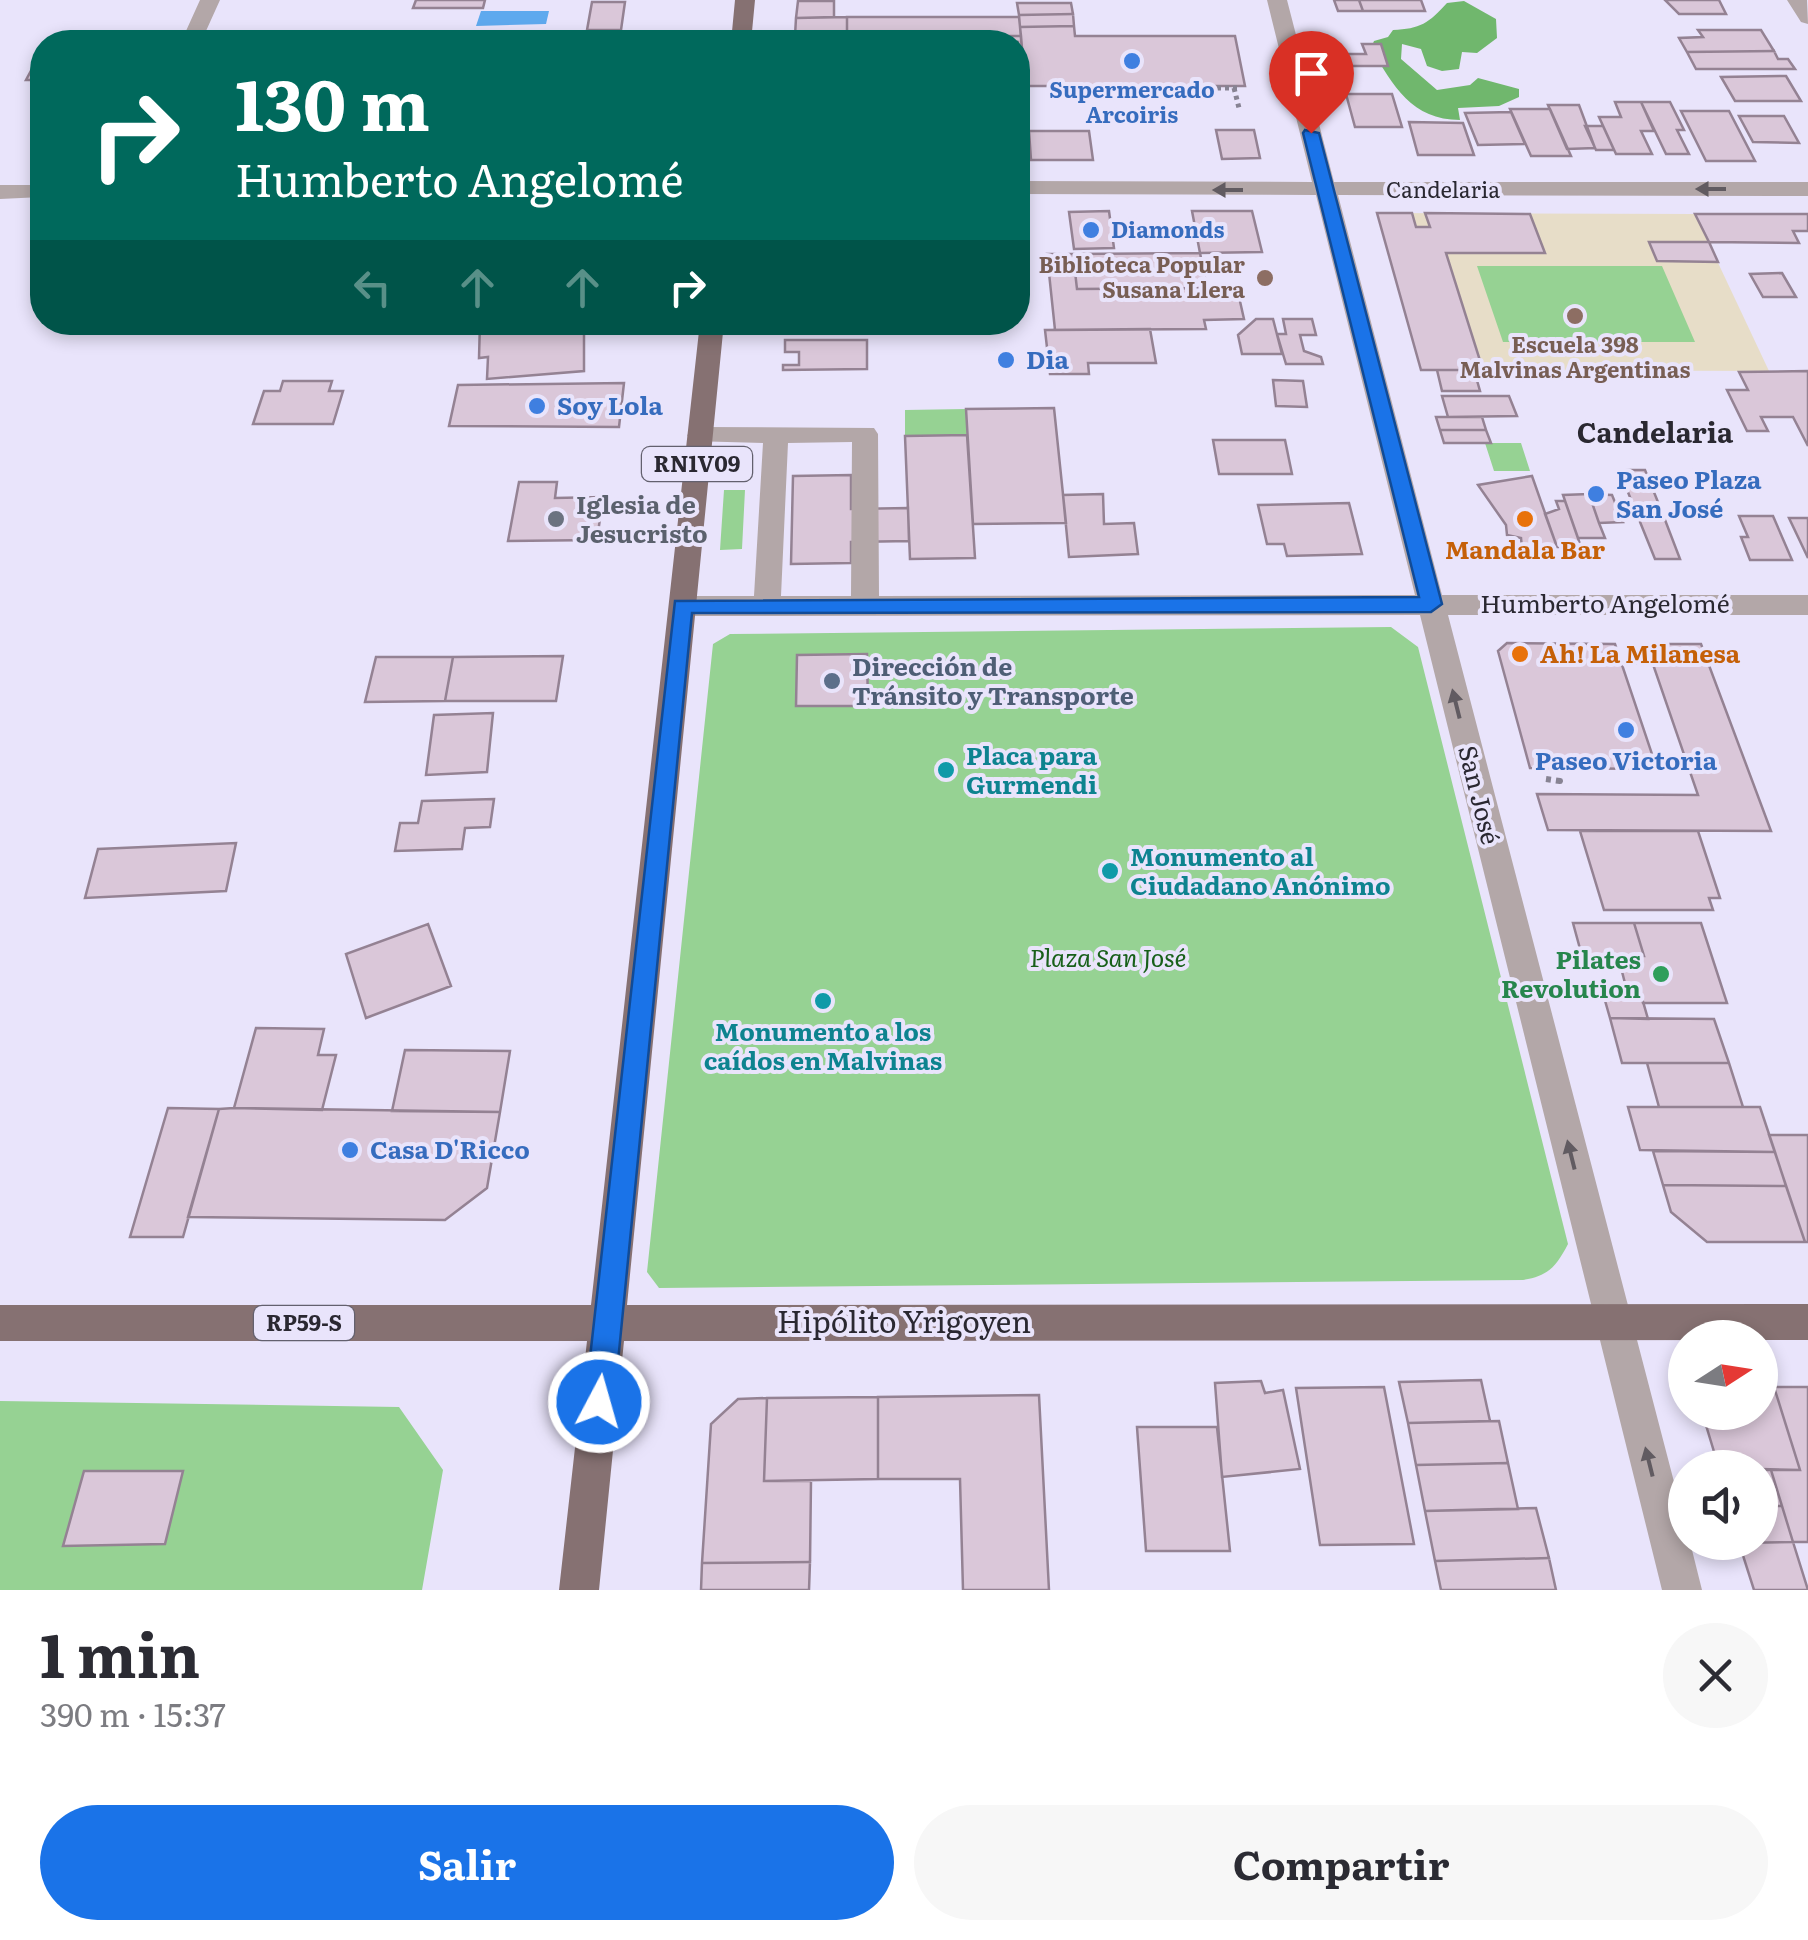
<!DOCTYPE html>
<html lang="es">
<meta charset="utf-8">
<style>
:root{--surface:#fff;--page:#f7f7f7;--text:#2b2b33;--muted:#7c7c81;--accent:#1a73e8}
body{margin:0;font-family:Literata,serif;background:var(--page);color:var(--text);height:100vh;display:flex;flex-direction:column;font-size:38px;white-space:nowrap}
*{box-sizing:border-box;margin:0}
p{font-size:32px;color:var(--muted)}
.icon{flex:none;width:55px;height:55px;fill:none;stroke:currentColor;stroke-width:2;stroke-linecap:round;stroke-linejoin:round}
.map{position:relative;height:1590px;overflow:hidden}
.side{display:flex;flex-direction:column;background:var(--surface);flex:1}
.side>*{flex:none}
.banner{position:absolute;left:30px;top:30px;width:1000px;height:305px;border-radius:40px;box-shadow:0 5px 15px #0003;background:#00695c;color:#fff;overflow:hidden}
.needle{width:65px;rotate:78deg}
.fabs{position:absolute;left:1668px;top:1320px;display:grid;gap:20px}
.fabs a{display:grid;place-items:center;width:110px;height:110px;border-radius:50%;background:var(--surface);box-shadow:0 5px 15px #0003;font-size:50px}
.pin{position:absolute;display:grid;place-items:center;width:85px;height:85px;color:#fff;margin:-102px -42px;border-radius:50% 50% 50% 0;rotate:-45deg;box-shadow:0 0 10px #0007}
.pin .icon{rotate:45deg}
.me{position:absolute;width:110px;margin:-55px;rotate:6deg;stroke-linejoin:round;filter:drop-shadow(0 0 8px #0008)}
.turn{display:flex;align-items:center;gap:35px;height:210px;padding:0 40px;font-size:45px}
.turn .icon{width:130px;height:130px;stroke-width:2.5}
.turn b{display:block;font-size:70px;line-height:85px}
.lanes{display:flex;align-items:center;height:95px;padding:0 40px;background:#0003;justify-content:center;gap:50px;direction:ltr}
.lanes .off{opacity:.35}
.round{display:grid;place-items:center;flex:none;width:105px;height:105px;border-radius:52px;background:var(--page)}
.summary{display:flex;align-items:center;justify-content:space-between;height:170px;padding:0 40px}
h1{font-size:60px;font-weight:700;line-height:75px}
.primary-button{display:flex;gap:20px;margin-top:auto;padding:20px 40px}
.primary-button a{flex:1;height:115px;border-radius:60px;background:var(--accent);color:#fff;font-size:40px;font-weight:700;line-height:115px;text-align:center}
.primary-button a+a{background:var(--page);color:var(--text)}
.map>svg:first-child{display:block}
.education{fill:#e7ddc8}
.green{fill:#96d293}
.forest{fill:#70b76d}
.water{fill:#5ea9ee}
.building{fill:#dac7d9;stroke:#948293;stroke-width:2.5}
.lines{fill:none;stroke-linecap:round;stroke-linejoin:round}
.path-far1{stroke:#878393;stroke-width:5;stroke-dasharray:4 4;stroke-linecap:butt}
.path{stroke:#878393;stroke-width:6;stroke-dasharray:5 5;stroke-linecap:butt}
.minor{fill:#b3a7a8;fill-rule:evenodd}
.major{fill:#867172;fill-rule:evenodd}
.oneway{fill:#615b61}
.route{fill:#1a73e8;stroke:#114b97;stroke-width:2.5}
.shop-dot{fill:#3f7fe0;stroke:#e9e4fb;stroke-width:4}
.education-dot{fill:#8d6e63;stroke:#e9e4fb;stroke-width:4}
.worship-dot{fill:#6b7280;stroke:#e9e4fb;stroke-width:4}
.food-dot{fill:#e8710a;stroke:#e9e4fb;stroke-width:4}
.service-dot{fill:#5c6f8a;stroke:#e9e4fb;stroke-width:4}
.culture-dot{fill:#0f9aa8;stroke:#e9e4fb;stroke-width:4}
.leisure-dot{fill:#2e9e5b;stroke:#e9e4fb;stroke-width:4}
.labels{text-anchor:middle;stroke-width:8;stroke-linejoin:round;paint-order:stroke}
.far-shop-label{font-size:22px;font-weight:bold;fill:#366cbe;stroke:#e9e4fb}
.far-street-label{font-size:22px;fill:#2a2831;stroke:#e9e4fb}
.far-education-label{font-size:22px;font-weight:bold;fill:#785e54;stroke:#e9e4fb;text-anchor:end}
.shield{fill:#e9e4fb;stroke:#63606e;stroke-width:2.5}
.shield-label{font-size:22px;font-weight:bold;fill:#2a2831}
.shop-label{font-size:25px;font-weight:bold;fill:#366cbe;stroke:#e9e4fb;text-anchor:start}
.worship-label{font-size:25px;font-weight:bold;fill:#5b616d;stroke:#e9e4fb;text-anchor:start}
.food-label{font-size:25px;font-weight:bold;fill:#c56008;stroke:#e9e4fb}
.street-label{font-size:25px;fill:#2a2831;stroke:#e9e4fb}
.service-label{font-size:25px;font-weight:bold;fill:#4e5e75;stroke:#e9e4fb;text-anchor:start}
.culture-label{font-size:25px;font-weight:bold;fill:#0d838f;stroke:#e9e4fb;text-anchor:start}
.park-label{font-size:25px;font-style:italic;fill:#18601a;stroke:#e9e4fb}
.leisure-label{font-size:25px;font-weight:bold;fill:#27864d;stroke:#e9e4fb;text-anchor:end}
.neighbourhood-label{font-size:28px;font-weight:bold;fill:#2a2831;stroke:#e9e4fb}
.near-street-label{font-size:30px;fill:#2a2831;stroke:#e9e4fb}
</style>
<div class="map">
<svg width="1808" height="1590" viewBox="0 0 1808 1590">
<rect width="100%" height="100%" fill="#e9e4fb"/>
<!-- education -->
<path class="education" d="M1377,213L1695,214L1769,371L1421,370Z"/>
<!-- green -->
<path class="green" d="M1477,266H1662L1695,342H1503Z
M966,409L967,435L905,436V410Z
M1485,443H1521L1530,471H1494Z
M724,490H745L742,549L720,550Z
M1391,627L1418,647L1568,1244C1556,1267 1548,1276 1523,1280L659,1288L647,1272L713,644L730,634Z
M0,1401L399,1407L443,1470L422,1590H0Z"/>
<!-- forest -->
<path class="forest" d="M1464,1L1496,19L1497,38L1477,53L1462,52L1459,69L1442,71L1427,66L1421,49L1402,44L1401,59L1437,90L1470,85L1478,78L1519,89V97L1499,106L1458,108L1460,120C1412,120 1393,86 1371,48L1374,41L1388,37L1393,30C1420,29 1429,23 1447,3Z"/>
<!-- water -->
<path class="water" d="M481,11H549L546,24L476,26Z"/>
<!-- building -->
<path class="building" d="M416,0H485L483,8H413Z
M1334,0H1359L1363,11H1338Z
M1359,0H1421L1425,11H1363Z
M1665,0H1719L1726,14H1679Z
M798,1H834V17L796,18Z
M592,2H625L621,30H587Z
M1017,3H1071L1073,14L1019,15Z
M1073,14L1074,26L1020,27L1019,15Z
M847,17V36H795L796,18Z
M847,17H1019L1021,36H847Z
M1074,26L1075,36H1235L1245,86H1025L1020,27Z
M1698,30H1761L1774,51L1687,52L1679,38L1703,37Z
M795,36H847V42H794Z
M863,36H910V42H863Z
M910,36H964L965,42H910Z
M964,36H1021L1031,160H1018V42H965Z
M1362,44H1381L1388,66H1347L1343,54H1366Z
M1774,51L1778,59H1788L1795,69H1696L1687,52Z
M39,56H42V80H26Z
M1786,76L1801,101H1735L1721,77Z
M1346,94H1392L1402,127H1355Z
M1615,102H1641L1654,131H1641L1652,154H1616L1599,117H1621Z
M1641,102H1670L1684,130H1677L1689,154H1666Z
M1548,105H1579L1595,148L1567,149Z
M1510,109H1550L1571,156H1531Z
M1681,111H1729L1755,161H1706Z
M1511,112L1525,144L1478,145L1465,113Z
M1739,116H1784L1799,143L1753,142Z
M1409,122L1463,123L1474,155H1418Z
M1585,126H1603L1614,150H1596Z
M1216,130H1254L1260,158L1222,159Z
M1029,131H1089L1093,160H1031Z
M1109,211L1114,248L1074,249L1069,212Z
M1192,211H1252L1262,252L1200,253Z
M1377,213H1412L1416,227H1430L1425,213L1530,214L1545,253H1446L1483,370H1421Z
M1695,214H1808V231H1793L1799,243L1709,242Z
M1649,242H1709L1718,262L1657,261Z
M1200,253L1207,288L1077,289L1073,254Z
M1047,254H1073L1077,289L1237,288L1244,319L1204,320L1206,329L1055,330Z
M1782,273L1796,297H1763L1750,274Z
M1256,319H1273L1282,354H1242L1238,335Z
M1283,319H1312L1316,335H1300L1304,351L1321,357L1323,364H1286L1277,334H1286Z
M480,322H577L578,333H584V371L487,379L488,357L479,358Z
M784,322H881V332H784Z
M1150,329L1156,363H1088L1089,374H1050L1045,330Z
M785,340H867V369L783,370V365H799V352H785Z
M1437,370H1474L1480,391H1442Z
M1808,371V446L1793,417H1761L1768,431H1747L1727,390H1748L1739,372Z
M1273,380L1303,381L1307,407L1276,406Z
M283,381H332L329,391H343L333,424H253L264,391H280Z
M624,383L619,427L449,426L458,385Z
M1442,396H1509L1517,416L1448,417Z
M1054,408L1066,523L973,524L966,409Z
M1436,417H1482L1486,430H1440Z
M1440,430H1486L1491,443H1444Z
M967,435L975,558L910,559L905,436Z
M1213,440H1285L1292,474H1219Z
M1619,470H1645L1662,512H1636Z
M851,475V509L908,508L909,541L851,542V563L791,564L793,476Z
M1532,476L1557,547H1549L1552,555H1534L1522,548L1521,538L1507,535L1506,525L1478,485Z
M519,482H557L555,498L603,497L597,540L508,541Z
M1103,494L1104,524L1134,523L1138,554L1069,557L1063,495Z
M1589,494L1612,495L1623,522L1599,523Z
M1589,494L1599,523L1605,538H1578L1563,495Z
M1556,501H1565L1581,547H1557L1545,514L1559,509Z
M1349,503L1362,554L1287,556L1284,544H1267L1258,505Z
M1636,512H1662L1680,559H1655Z
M1739,516H1773L1792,560H1750L1741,537H1748Z
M1789,518H1808V558Z
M1507,643L1615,644L1657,769L1530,768L1498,651Z
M1646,644H1701L1771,831L1548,830L1537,794L1698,795Z
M867,654L868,706H796L797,655Z
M563,656L556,701H445L453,657Z
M376,657H453L445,701L365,702Z
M493,713L487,772L426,775L434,715Z
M494,799L490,827L465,828L462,849L395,851L400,823H418L422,801Z
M1580,831H1698L1720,898H1709L1713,910H1604Z
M236,843L226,891L85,898L98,849Z
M1573,923H1634L1644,956H1582Z
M1634,923H1701L1727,1003H1643L1640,991H1627L1618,956H1644Z
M428,924L451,986L366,1018L346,954Z
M1602,990L1640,991L1648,1019L1610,1018Z
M1610,1018L1714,1019L1729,1063H1622Z
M256,1028L324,1029L318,1055H336L322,1110L234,1108Z
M405,1050L510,1051L500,1112L392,1111Z
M1647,1063H1729L1743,1107H1659Z
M1628,1107H1760L1775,1152L1640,1150Z
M168,1108L219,1109L183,1237H130Z
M219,1109L234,1108L500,1112L487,1188L445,1220L188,1217Z
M1769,1135H1808V1242H1805Z
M1653,1151L1775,1152L1786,1186L1663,1185Z
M1663,1185L1786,1186L1805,1242H1707L1671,1212Z
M1481,1380L1490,1421L1408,1423L1399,1382Z
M1261,1381L1265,1393L1283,1390L1300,1469L1222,1477L1215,1383Z
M1384,1387L1414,1544L1320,1545L1296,1388Z
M1774,1387H1808V1542H1793L1771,1470H1800Z
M1774,1387L1800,1470L1719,1468L1702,1412H1760V1388Z
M1039,1395L1049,1590H963L960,1479H878V1397Z
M878,1397V1479L764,1481L767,1398Z
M767,1398L764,1481H811L810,1562L702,1563L711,1424L738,1399Z
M1499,1421L1508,1463L1416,1465L1408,1423Z
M1137,1427H1217L1230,1551H1146Z
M1508,1463L1518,1509L1425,1511L1416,1465Z
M1760,1470H1771L1782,1506H1760Z
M84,1471H183L165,1544L63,1546Z
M1760,1506H1782L1793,1542L1739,1543L1760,1542Z
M1536,1508L1549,1558L1435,1561L1425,1511Z
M1793,1542L1808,1590H1754L1739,1543Z
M1549,1558L1556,1590H1441L1435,1561Z
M810,1562L809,1590H701L702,1563Z"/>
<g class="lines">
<!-- path-far1 -->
<path class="path-far1" d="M1193,88H1241
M1234,88L1239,108"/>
<!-- path -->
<path class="path" d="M1634,659L1638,662L1635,653
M1546,779L1560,781H1555"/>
<!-- minor -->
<path class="minor" d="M200,0H220L201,42H181Z
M1267,0H1287L1334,182H1808V196L1338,195L1442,595H1808V615H1448L1685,1524V1542H1690L1702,1590H1662L1420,615L683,616L673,613L669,606L673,599L683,596H754L763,443L691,441L687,435L700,427L874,428L878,434L879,596L1415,595L1316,195L1018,194V181L1312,182ZM852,442L851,596H781L788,443Z
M1787,0H1807L1808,24L1801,22Z
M0,185H42V197L0,199Z"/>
<!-- major -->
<path class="major" d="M735,0H755L751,42H731Z
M700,322H724L627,1305L1808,1304V1340L624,1341L599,1590H559L587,1341H0V1305H591Z"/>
</g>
<!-- one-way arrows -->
<defs><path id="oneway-solid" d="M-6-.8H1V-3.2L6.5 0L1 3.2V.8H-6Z" transform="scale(2.5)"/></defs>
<g class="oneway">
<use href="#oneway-solid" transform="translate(1711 189) rotate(180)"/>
<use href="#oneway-solid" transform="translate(1228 190) rotate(-180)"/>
<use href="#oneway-solid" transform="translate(1456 704) rotate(-104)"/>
<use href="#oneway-solid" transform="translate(1571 1155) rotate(-104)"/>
<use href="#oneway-solid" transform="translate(1649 1462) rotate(-104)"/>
</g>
<!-- route -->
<path class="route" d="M1305,130L1319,133L1442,604L1431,612L692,613L614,1402L609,1412L599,1416L589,1412L585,1402L675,601L1419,597L1303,133Z"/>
<!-- markers -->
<g class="shop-dot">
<circle cx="1132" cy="61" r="10"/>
<circle cx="1091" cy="230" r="10"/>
<circle cx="1006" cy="360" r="10"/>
<circle cx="537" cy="406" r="10"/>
<circle cx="1596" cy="494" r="10"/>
<circle cx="1626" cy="730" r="10"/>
<circle cx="350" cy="1150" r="10"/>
</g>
<g class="education-dot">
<circle cx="1265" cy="278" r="10"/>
<circle cx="1575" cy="316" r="10"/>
</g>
<circle class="worship-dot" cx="556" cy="519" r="10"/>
<g class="food-dot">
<circle cx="1525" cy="519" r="10"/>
<circle cx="1520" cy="654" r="10"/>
</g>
<circle class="service-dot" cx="832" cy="681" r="10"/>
<g class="culture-dot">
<circle cx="946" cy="770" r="10"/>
<circle cx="1110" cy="871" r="10"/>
<circle cx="823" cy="1001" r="10"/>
</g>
<circle class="leisure-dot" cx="1661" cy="974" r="10"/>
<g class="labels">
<!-- far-shop labels -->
<g class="far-shop-label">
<text x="1132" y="98">Supermercado<tspan x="1132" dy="25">Arcoiris</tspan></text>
<text x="1111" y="238" text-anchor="start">Diamonds</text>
</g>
<!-- far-street labels -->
<g class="far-street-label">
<text x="1443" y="198">Candelaria</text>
</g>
<!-- far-education labels -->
<g class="far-education-label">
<text x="1245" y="273">Biblioteca Popular<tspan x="1245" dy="25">Susana Llera</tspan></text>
<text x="1575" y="353" text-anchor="middle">Escuela 398<tspan x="1575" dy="25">Malvinas Argentinas</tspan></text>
</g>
<!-- shield labels -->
<g class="shield">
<rect x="642" y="447" width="110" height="34" rx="8"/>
<rect x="254" y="1306" width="100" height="34" rx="8"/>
</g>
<g class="shield-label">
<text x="697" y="472">RN1V09</text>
<text x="304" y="1331">RP59-S</text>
</g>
<!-- shop labels -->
<g class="shop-label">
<text x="1026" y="369">Dia</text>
<text x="557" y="415">Soy Lola</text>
<text x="1616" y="489">Paseo Plaza<tspan x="1616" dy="29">San José</tspan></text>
<text x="1626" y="770" text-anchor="middle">Paseo Victoria</text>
<text x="370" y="1159">Casa D'Ricco</text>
</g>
<!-- worship labels -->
<g class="worship-label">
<text x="576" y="514">Iglesia de<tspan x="576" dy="29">Jesucristo</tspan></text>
</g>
<!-- food labels -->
<g class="food-label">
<text x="1525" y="559">Mandala Bar</text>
<text x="1540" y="663" text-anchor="start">Ah! La Milanesa</text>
</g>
<!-- street labels -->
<g class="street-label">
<text x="1605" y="613">Humberto Angelomé</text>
<text transform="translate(1479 795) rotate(76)" y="9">San José</text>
</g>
<!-- service labels -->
<g class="service-label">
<text x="852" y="676">Dirección de<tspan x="852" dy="29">Tránsito y Transporte</tspan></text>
</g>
<!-- culture labels -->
<g class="culture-label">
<text x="966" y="765">Placa para<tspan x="966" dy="29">Gurmendi</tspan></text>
<text x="1130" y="866">Monumento al<tspan x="1130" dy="29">Ciudadano Anónimo</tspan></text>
<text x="823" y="1041" text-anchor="middle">Monumento a los<tspan x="823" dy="29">caídos en Malvinas</tspan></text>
</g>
<!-- park labels -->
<g class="park-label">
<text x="1108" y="967">Plaza San José</text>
</g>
<!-- leisure labels -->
<g class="leisure-label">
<text x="1641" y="969">Pilates<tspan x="1641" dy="29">Revolution</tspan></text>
</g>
<!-- neighbourhood labels -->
<g class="neighbourhood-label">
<text x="1655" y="443">Candelaria</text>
</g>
<!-- near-street labels -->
<g class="near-street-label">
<text x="904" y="1333">Hipólito Yrigoyen</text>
</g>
</g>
</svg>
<div class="fabs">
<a><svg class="needle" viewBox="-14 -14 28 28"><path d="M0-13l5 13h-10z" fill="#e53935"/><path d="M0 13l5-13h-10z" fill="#7c7c81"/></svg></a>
<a><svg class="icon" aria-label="sound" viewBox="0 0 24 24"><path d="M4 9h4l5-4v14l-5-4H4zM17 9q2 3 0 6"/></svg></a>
</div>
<div class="pin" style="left:1311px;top:133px;background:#d93025"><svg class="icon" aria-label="arrive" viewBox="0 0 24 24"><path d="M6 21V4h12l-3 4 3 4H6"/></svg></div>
<svg class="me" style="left:599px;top:1402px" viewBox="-20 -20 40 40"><circle r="17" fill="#1a73e8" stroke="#fff" stroke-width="3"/><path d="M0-11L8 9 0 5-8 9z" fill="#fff"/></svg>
<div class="banner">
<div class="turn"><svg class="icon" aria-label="right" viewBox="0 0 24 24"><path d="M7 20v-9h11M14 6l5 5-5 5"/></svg><div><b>130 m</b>Humberto Angelomé</div></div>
<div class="lanes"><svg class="icon off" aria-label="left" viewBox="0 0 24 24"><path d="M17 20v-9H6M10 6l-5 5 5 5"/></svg><svg class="icon off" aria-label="ahead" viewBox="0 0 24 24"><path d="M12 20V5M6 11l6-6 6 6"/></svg><svg class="icon off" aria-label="ahead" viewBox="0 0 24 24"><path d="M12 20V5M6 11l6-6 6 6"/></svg><svg class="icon" aria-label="right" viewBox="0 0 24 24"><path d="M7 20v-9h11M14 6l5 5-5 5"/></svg></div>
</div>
</div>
<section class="side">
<div class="summary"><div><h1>1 min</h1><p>390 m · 15:37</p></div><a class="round"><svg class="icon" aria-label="close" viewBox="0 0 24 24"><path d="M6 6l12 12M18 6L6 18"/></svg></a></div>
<div class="primary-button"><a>Salir</a><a>Compartir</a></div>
</section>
